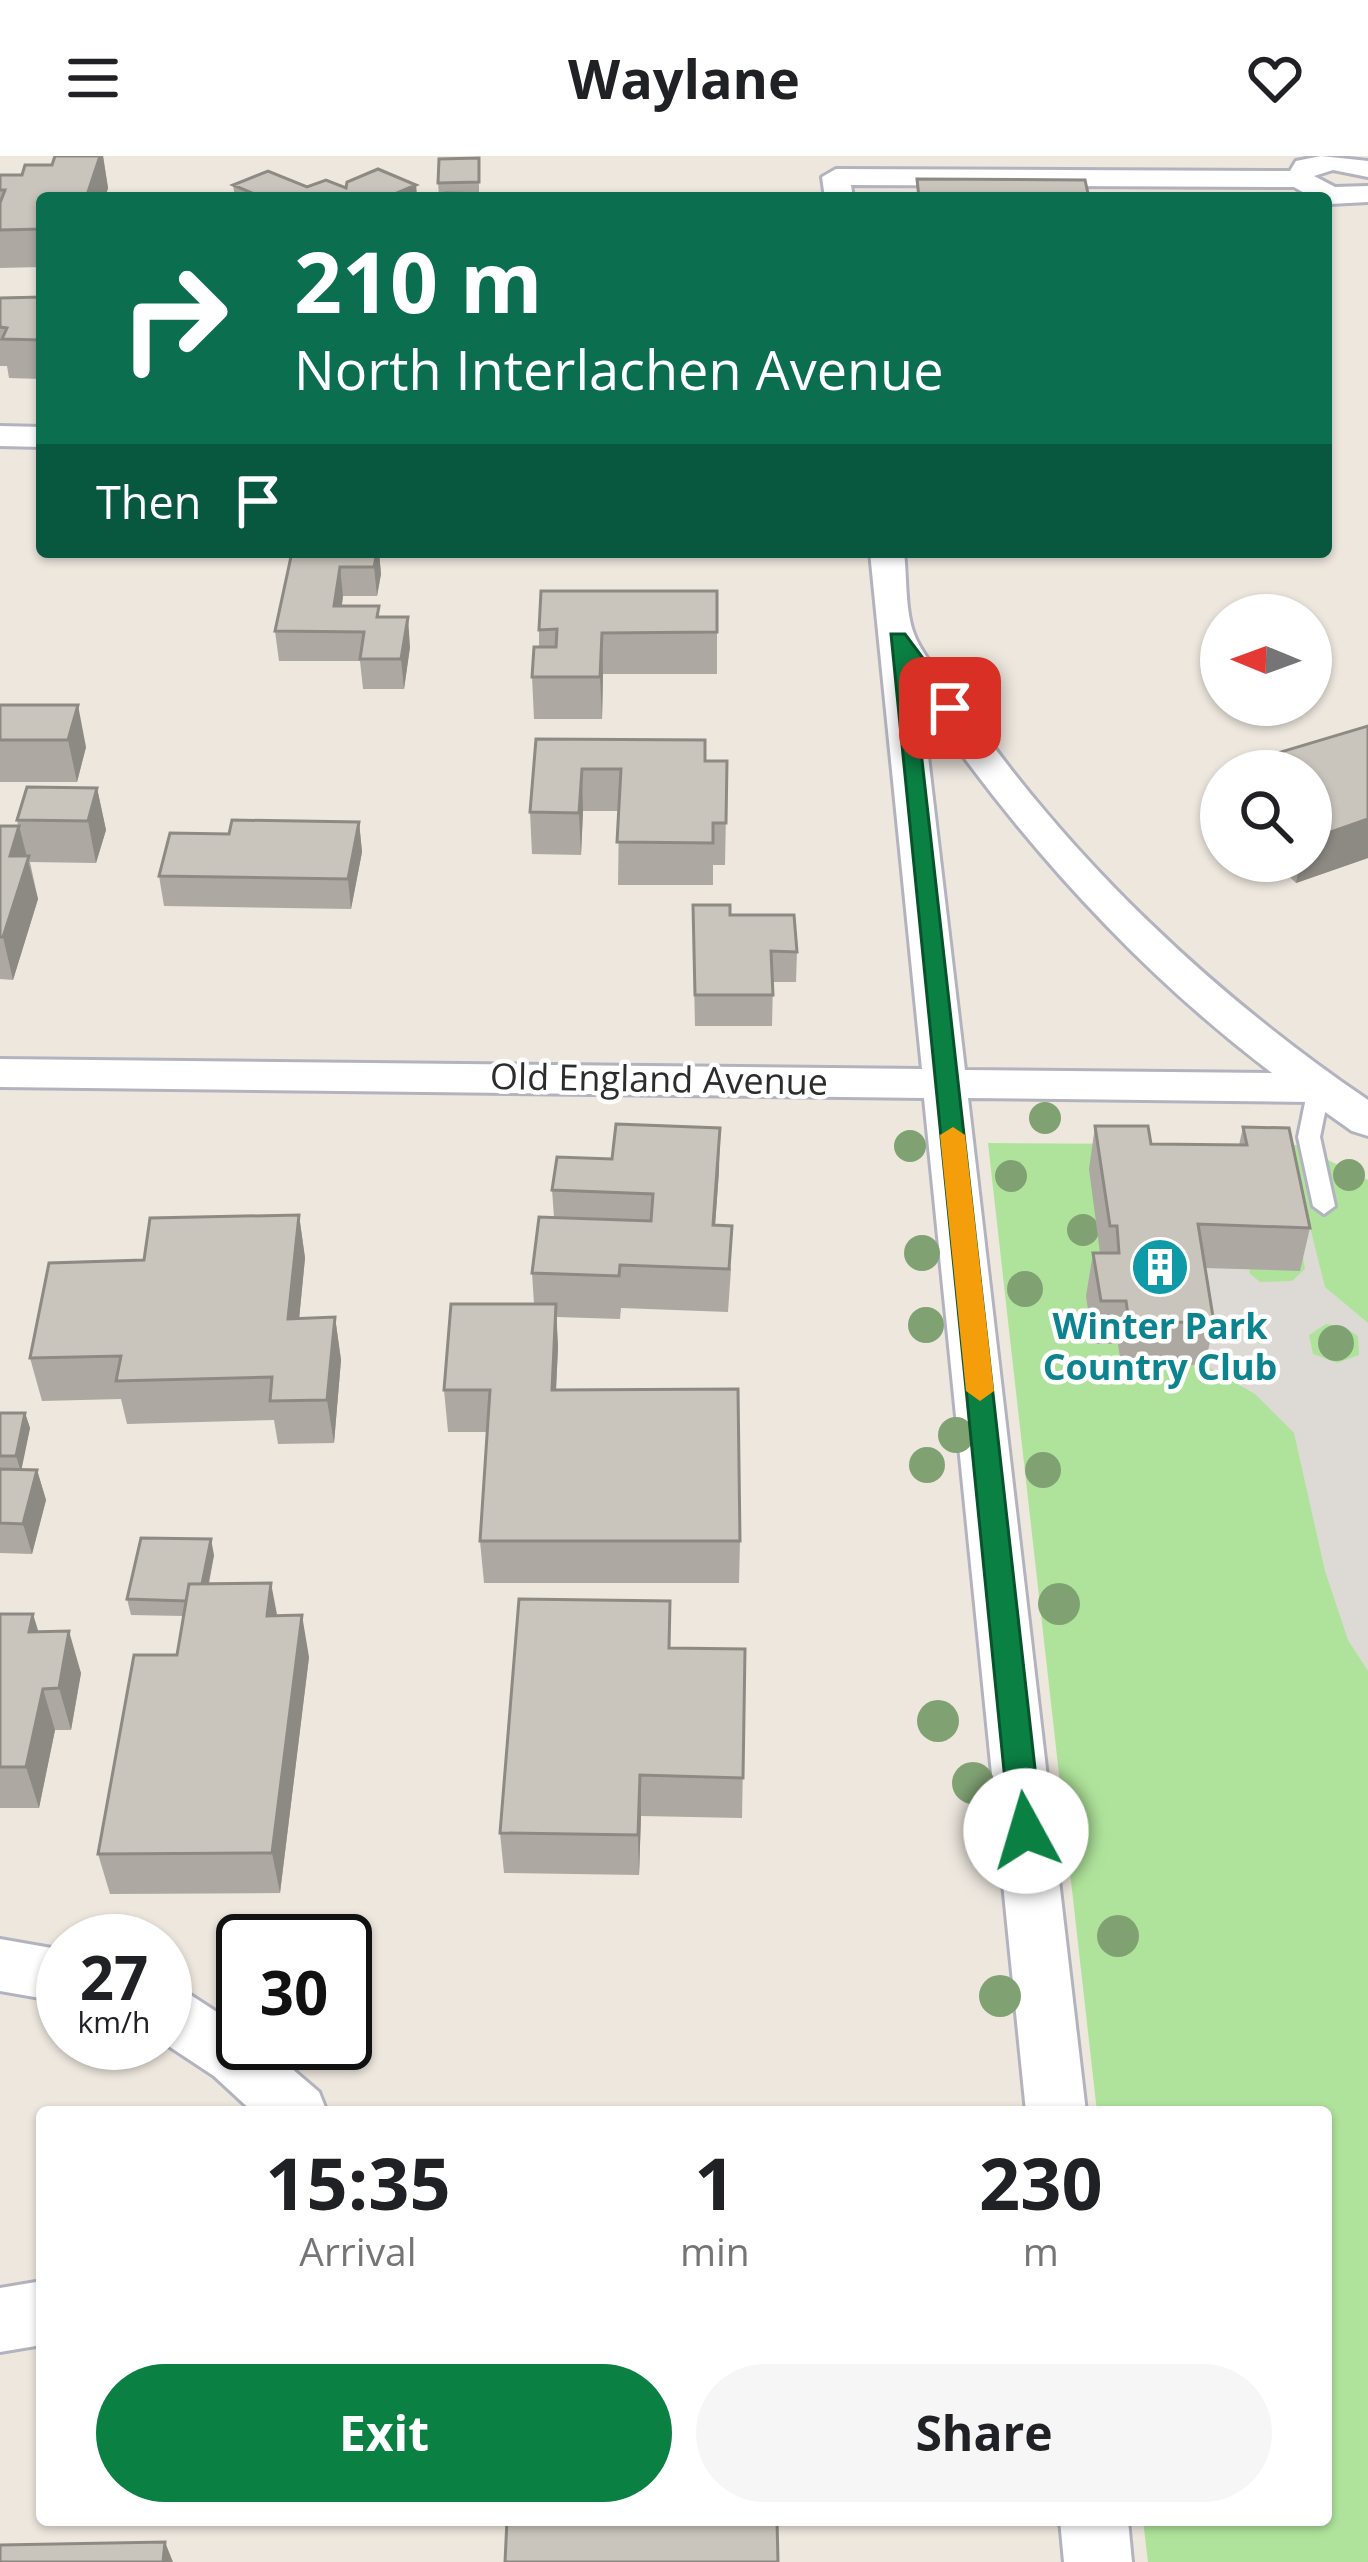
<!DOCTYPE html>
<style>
:root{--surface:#fff;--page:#f6f6f6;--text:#202124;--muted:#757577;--accent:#0b8043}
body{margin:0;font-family:"Open Sans",sans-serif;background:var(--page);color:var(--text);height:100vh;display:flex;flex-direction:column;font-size:45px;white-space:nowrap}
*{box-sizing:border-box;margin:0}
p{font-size:39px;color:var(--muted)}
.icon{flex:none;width:66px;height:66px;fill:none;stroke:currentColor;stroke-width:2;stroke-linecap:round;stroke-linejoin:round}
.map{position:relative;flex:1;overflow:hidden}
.sheet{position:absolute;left:36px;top:1950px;width:1296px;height:420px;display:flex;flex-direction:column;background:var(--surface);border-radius:12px;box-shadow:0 3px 9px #0004}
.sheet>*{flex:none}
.banner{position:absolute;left:36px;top:36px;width:1296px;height:366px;border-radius:12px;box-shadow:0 3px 9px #0004;background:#0b6e4f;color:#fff;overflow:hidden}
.needle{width:78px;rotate:271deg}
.controls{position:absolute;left:1200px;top:438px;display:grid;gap:24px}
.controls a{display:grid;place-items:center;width:132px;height:132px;border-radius:50%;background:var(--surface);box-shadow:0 3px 9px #0004;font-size:60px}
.speed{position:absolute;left:36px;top:1758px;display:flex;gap:24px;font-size:60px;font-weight:700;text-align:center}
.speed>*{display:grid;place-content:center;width:156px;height:156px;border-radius:50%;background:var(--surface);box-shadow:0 3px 9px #0004;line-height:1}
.speed small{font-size:30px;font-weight:400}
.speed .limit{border:6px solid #111;border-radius:18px;background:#fff;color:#111}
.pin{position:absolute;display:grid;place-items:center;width:102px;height:102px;color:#fff;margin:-51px;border-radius:24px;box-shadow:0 6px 18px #0006}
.me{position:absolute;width:132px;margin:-66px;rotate:354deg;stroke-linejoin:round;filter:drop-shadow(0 0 9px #0008)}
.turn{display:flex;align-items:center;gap:42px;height:252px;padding:0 60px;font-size:54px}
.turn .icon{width:156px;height:156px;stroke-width:2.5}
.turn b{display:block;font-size:84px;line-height:102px}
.then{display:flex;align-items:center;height:114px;padding:0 60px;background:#0003;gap:24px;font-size:45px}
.eta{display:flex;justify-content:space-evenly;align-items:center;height:204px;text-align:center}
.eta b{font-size:72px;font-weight:700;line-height:84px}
.primary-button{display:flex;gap:24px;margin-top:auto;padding:24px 60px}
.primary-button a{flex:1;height:138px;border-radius:72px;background:var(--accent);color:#fff;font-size:48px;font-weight:700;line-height:138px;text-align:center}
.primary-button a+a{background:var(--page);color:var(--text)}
header{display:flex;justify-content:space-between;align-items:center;height:156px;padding:0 60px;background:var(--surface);font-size:54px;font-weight:700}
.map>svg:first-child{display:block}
.green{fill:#afe39b}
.plaza{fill:#dddad5;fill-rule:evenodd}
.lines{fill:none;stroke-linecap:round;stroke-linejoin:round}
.service-casing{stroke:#b2b3bf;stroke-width:6}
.minor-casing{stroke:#b2b3bf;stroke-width:6}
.service{fill:#fff;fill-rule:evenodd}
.minor{fill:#fff;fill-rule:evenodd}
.tree{fill:#80a273}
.wall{fill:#ada9a2}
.shaded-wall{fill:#8d8a84}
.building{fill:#c9c5bc;stroke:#8d8a84;stroke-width:3}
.route{fill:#0b8043;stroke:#07532c;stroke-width:3}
.slow{fill:#f59e0b}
.labels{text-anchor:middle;stroke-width:9;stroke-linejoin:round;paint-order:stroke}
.street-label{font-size:36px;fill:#2c2c2c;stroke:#fff}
.culture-label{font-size:36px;font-weight:bold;fill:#0d838f;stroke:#fff}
</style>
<header><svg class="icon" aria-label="menu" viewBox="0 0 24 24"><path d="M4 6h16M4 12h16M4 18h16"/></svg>Waylane<svg class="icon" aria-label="heart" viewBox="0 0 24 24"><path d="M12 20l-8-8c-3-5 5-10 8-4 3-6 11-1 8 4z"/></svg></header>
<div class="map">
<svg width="1368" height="2406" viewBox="0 0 1368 2406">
<rect width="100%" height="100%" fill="#ede7de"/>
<!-- green -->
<path class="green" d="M988,987L1298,989L1368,1024V2406H1148L1143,2364H1326V1956H1097Z"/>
<!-- plaza -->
<path class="plaza" d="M1296,1059H1307L1325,1131L1368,1167V1515L1348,1484L1325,1415L1294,1277L1255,1238L1205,1209L1181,1106L1248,1107L1250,1118L1260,1126L1292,1125L1305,1113ZM1326,1168L1344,1171L1358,1180L1359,1199L1337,1207L1313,1198L1309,1179Z"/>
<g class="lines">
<defs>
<path id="service" d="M1319,925L1330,932L1320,981L1335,1050L1324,1058L1313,1050L1298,981L1308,932Z"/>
<path id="minor" d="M1321,0L1368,5V21L1333,14L1314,20L1335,31L1368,30V46L1330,48L1326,42H1313L1294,31L851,29L853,42H825L822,21L836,13L1290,15L1296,5Z
M0,270L42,271V291L0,290Z
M870,396H904C907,421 905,455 914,478C924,504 951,531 967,554C1074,707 1214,839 1368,944V980L1352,975L1311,946L968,942L1086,1956H1026L924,942L0,931V903L922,913ZM921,541C1018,683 1135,813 1272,917L965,914Z
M0,1783L63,1794V1846L0,1835Z
M165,1828L186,1836L243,1873V1887H262L319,1936L327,1956H253L214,1920L164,1887Z
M42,2125V2189L0,2196V2132Z
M1060,2364H1128L1132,2406H1064Z"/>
</defs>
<!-- service casing -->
<use href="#service" class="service-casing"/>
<!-- minor casing -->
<use href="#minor" class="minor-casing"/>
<!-- service -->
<use href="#service" class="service"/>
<!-- minor -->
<use href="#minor" class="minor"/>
</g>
<!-- trees -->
<g class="tree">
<circle cx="1045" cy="962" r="16"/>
<circle cx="910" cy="990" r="16"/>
<circle cx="1349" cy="1019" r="16"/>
<circle cx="1011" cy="1020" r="16"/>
<circle cx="1083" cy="1074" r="16"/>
<circle cx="922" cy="1097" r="18"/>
<circle cx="1025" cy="1133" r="18"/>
<circle cx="926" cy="1169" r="18"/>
<circle cx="1336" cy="1187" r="18"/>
<circle cx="956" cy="1279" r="18"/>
<circle cx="927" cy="1309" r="18"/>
<circle cx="1043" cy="1314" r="18"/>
<circle cx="1059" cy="1448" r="21"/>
<circle cx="938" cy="1565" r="21"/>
<circle cx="973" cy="1627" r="21"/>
<circle cx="1118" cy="1780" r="21"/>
<circle cx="1000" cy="1840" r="21"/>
</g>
<!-- wall -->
<path class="wall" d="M55,0H103L108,32L105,42H42V111L0,112V19H22L52,9Z
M479,2V38H484V42L439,40L438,27Z
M233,29L346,32L416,29L417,42H235Z
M42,141V223L9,222L7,210H0V142Z
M292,396H379L381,418L377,440H343L342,450L380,461L410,491L404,533H363L360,505H279L275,475Z
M539,474L717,476V518H603L602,563H534L532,521L539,491Z
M0,549L86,591L77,626H0Z
M1368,570V702L1296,727L1273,705H1311V615H1227V612Z
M536,583L705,605H727L725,709H713V729H618L619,655H583L581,699L532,698L530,656Z
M97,632L106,674L96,707L30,706L38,743L13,824L0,823V670H18L17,664Z
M359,666L362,696L351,753L164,750L159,720L229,678Z
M693,780L797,796L796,826H773L772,870H695Z
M1095,970L1151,988L1239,989L1243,971L1310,1072L1300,1115L1205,1112L1214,1167L1205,1209L1121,1208L1118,1188H1093L1086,1140L1093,1097H1100L1089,1013Z
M719,1015L715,1069L731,1113L728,1156L621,1152L620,1163L556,1161L558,1191L556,1234L740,1385L739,1427H484L480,1385L487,1276H448L444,1234L534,1148L532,1117L554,1061L552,1034Z
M299,1059L305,1102L299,1162L335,1161L341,1204L334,1287L278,1288L274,1264L127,1268L121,1243L42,1245L30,1202L144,1104Z
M0,1257H25L30,1272L21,1313L37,1314L46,1344L32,1398L0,1397Z
M214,1399L209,1428L277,1460L309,1501L280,1737L110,1738L98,1698L177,1499L183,1460L131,1459L127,1443Z
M0,1458L39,1476L81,1517L71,1574H55L39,1652H0Z
M670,1492L745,1493L742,1662L641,1660L639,1719L504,1717L500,1677Z"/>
<!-- shaded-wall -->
<path class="shaded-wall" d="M100,0H103L108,32L105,42H86Z
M416,29L417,42H392V39Z
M377,396H379L381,418L377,440L374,411Z
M340,411L343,440L337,479L334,450Z
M408,461L410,491L404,533L401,503Z
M602,477L603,518L602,563L600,521Z
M78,549L86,591L77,626L68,584Z
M582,613L583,655L581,699L579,657Z
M97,632L106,674L96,707L88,665Z
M1368,663V702L1296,727L1301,705H1311V683Z
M359,666L362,696L351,753L348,723Z
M19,670L38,743L13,824L3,781L10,700Z
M720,972L719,1015L712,1112L713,1069Z
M299,1059L305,1102L295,1206L288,1163Z
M556,1148L558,1191L554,1276L552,1234Z
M335,1161L341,1204L334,1287L327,1244Z
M25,1257L30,1272L21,1316L16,1300Z
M37,1314L46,1344L32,1398L23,1368Z
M211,1383L214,1399L202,1460L199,1445Z
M271,1427L279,1469L267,1460Z
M33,1458L46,1500L29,1476Z
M302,1459L309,1501L280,1737L272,1697Z
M69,1475L81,1517L71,1574L59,1532Z
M43,1533L55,1574L39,1652L26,1611Z
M640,1619L641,1660L639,1719L638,1679Z
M165,2386L173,2406H163Z"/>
<!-- building -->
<path class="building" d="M55,0H100L86,42H42V73L0,74V47L5,34H0V19H22L25,9H52Z
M479,2V26L438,27L439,3Z
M378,13L416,29L392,39V42H264L233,29L268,15L307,31L326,24L346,32L347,26Z
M917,23L1085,24L1089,42H919Z
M446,37L484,38L483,42H445Z
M1195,38H1297L1298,42H1196Z
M42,141V184L2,183L7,172L0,171V142Z
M292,396H377L374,411H340L334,450H379L377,461H408L401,503H360L364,476L275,475Z
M541,435H717V476L602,477L600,521H532L534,491H556L557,473L539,474Z
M0,549H78L68,584H0Z
M1368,570V663L1311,683V615H1230L1227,612Z
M536,583L705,584V605H727L726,667H713V687L617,686L621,613H582L579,657L530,656Z
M27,631L97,632L88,665L17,664Z
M232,664L359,666L348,723L159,720L170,677L229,678Z
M0,670H19L10,700H29L3,781H0Z
M693,749H730V759H794L797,796L771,795L773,839H695Z
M616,968L720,972L713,1069L732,1070L729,1113L620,1109L619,1120L532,1117L539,1061L651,1065L653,1038L552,1034L557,1001L612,1003Z
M1095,970H1148L1151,988L1247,989L1243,971L1289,972L1310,1072L1198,1068L1214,1167L1129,1165L1126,1145H1101L1093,1097H1119L1117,1070H1110Z
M299,1059L288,1163L335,1161L327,1244L270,1245L272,1221L116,1225L121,1200L30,1202L49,1107L144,1104L150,1062Z
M451,1148H556L552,1234L738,1233L740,1385H480L490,1234H444Z
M0,1257H25L16,1300H0Z
M0,1313L37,1314L23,1368L0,1367Z
M141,1382L211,1383L202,1428H189L186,1445L127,1443Z
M271,1427L267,1460L302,1459L272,1697L98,1698L134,1499H177L189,1428Z
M519,1443L670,1445L669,1492L745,1493L743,1622L640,1619L638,1679L500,1677Z
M0,1458H33L29,1476L69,1475L59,1532L43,1533L26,1611H0Z
M507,2364H777L778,2406H505Z
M165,2386L163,2406H0V2389Z"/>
<!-- route -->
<path class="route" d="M891,478H905L960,552L942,557L912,515L1042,1675L1038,1685L1026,1689L1015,1685L1010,1675Z"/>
<!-- slow -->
<path class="slow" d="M953,971L965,979L994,1235L980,1245L966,1235L940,979Z"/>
<!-- icons -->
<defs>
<symbol id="building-disc" viewBox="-11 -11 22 22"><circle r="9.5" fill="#0f9aa8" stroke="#fff"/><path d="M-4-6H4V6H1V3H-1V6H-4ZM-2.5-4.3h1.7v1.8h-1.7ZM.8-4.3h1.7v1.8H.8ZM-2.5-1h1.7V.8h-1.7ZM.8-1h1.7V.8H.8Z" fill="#fff"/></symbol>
</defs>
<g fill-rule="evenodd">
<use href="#building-disc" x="1127" y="1078" width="66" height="66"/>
</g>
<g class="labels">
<!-- street labels -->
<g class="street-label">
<text transform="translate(659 923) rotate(1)" y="13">Old England Avenue</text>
</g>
<!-- culture labels -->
<g class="culture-label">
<text x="1160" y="1183">Winter Park<tspan x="1160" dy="41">Country Club</tspan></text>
</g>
</g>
</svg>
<div class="controls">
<a><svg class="needle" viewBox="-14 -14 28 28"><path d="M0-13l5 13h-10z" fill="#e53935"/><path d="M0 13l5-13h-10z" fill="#757577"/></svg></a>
<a><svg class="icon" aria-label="search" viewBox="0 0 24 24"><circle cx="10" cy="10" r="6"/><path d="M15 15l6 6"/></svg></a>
</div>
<div class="speed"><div>27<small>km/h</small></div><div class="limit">30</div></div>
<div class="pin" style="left:950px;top:552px;background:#d93025"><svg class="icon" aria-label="arrive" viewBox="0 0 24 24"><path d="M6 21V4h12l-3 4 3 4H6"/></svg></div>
<svg class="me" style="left:1026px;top:1675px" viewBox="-20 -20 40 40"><circle r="19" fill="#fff"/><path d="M0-13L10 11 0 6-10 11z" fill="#0b8043"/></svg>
<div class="banner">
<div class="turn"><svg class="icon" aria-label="right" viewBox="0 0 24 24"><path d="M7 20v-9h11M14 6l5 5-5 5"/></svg><div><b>210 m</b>North Interlachen Avenue</div></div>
<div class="then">Then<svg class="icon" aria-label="arrive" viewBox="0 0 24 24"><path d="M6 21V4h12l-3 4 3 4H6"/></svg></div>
</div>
<section class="sheet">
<div class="eta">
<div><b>15:35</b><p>Arrival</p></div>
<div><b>1</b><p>min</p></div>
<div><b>230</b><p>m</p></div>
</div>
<div class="primary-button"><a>Exit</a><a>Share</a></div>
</section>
</div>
